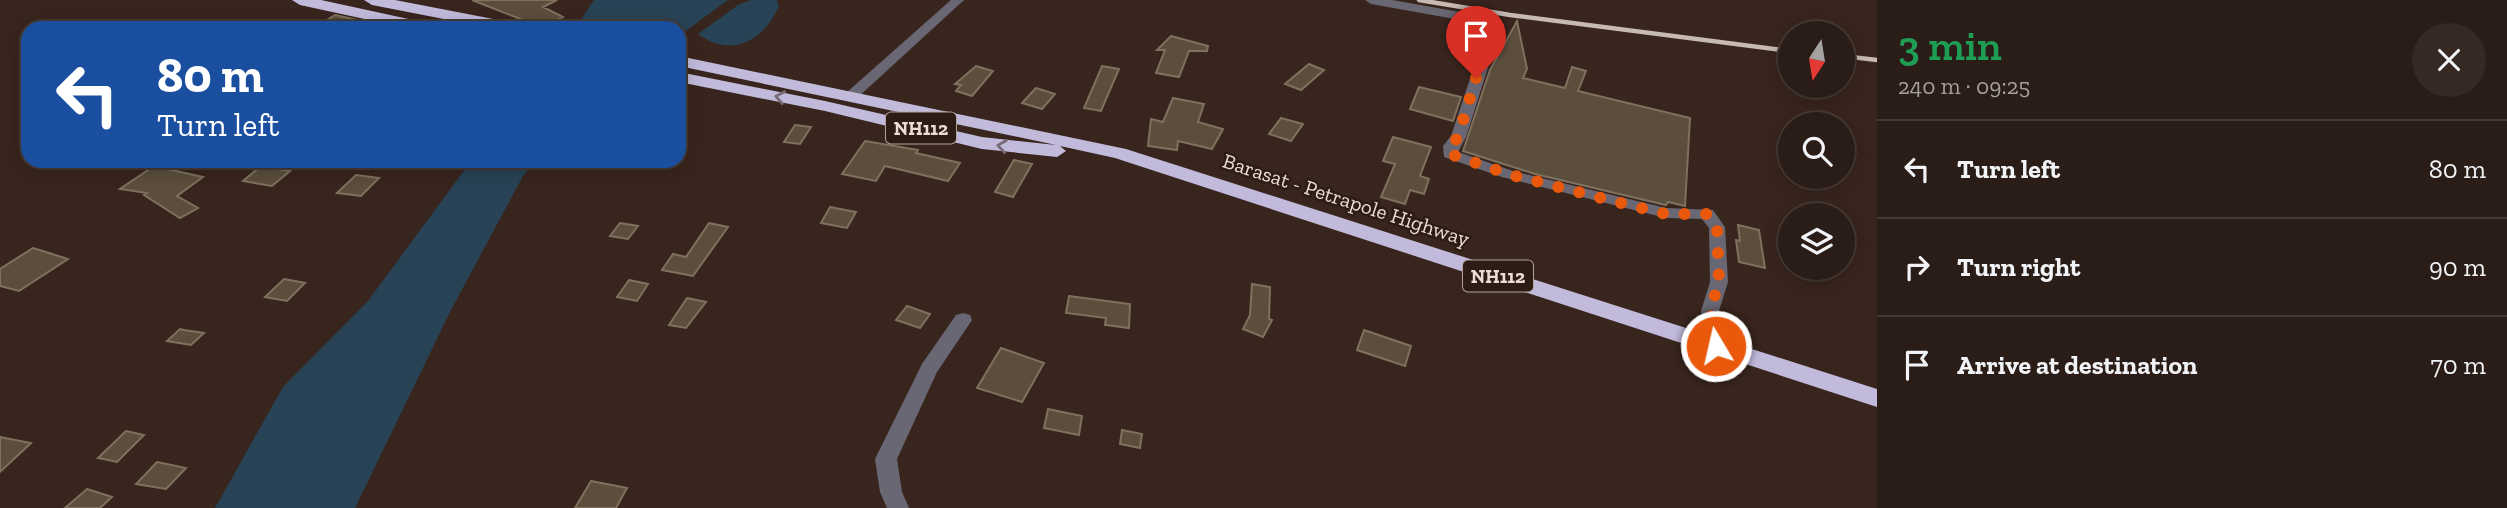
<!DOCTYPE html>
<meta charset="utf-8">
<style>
:root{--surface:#2a1c16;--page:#362923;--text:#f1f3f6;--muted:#a5a1a1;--line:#463a35}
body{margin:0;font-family:"Zilla Slab",serif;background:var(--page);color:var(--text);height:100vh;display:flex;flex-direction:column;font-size:26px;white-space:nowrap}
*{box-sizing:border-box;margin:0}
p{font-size:23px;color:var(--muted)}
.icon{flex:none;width:38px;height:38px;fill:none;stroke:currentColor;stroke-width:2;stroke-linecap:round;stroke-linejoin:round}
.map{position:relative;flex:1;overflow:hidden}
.side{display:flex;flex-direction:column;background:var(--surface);width:630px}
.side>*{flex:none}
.hud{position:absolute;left:21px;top:21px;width:665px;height:147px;border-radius:21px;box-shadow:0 4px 18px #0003,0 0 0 2px var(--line);background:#1a4fa0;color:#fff;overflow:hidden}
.needle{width:46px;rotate:192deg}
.buttons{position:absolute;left:1778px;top:21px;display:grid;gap:14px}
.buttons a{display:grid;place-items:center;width:77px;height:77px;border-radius:50%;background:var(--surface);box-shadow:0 4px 18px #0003,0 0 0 2px var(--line);font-size:35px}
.pin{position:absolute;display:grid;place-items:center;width:60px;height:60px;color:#fff;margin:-72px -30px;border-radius:50% 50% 50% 0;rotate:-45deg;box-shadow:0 0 7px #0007}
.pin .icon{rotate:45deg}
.me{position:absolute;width:77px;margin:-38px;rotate:351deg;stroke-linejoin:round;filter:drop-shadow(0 0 5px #0008)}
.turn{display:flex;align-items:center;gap:24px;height:147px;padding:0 21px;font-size:32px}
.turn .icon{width:91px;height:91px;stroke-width:2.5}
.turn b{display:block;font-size:49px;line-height:60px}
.round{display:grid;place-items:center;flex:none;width:74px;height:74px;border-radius:37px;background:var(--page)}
.headline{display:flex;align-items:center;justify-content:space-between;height:119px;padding:0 21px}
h1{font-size:42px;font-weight:600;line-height:52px;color:#1e9e55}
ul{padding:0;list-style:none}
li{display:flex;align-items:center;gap:21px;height:98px;padding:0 21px;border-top:2px solid var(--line)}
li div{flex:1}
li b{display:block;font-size:26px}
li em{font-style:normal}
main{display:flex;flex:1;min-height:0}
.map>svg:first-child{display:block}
.water{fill:#284355}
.building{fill:#5b4e3d;stroke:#7e715e;stroke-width:2}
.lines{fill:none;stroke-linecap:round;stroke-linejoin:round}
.minor{fill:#6a6774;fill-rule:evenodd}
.highway{fill:#c2badb;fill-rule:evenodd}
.rail{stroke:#c7b9b3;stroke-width:4.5}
.oneway{stroke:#786b77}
.route{stroke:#ea580c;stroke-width:12;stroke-dasharray:0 21.6}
.labels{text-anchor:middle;stroke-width:5;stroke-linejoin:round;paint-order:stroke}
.shield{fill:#2d1c13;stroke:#b1a29c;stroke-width:2}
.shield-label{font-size:19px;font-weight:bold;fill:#e9dcd7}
.street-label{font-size:21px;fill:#e9dcd7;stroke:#2d1c13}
</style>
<main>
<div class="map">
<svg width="1877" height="508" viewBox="0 0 1877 508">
<rect width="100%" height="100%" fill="#38251d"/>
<!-- water -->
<path class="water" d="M594,0H728L679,36V28H575Z
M751,0H777L779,6C763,42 731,58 698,34L738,5Z
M471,161H535L523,176L451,310L355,508H215L283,387L368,301Z"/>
<!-- building -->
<path class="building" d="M472,0H557L543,7L563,17L543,28Z
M335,15L379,25L378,28H314Z
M1517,21L1527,69L1523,78L1565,88L1572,67L1586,71L1578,91L1690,118L1685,206L1668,202L1666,205L1535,174L1463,151L1490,70Z
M1171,36L1208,46L1207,51H1189L1179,77L1156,73L1165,50H1157Z
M1309,64L1324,70L1301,90L1285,84Z
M976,66L993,71L972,96L956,91L961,85L955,84Z
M1102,66L1119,69L1101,111L1084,108Z
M1419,87L1461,97L1453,121L1410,109Z
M1036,88L1055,94L1042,109L1022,103Z
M1173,98L1204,104L1198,122L1223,129L1212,149L1178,141L1177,150L1148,146L1151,119L1163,122Z
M1281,118L1303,124L1291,141L1269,134Z
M795,125L811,127L800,144L784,142Z
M1393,137L1431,147L1420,176L1429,179L1424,194L1410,190L1405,204L1381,197L1395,164L1383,161Z
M865,141L918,150L916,153L960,163L948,181L885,166L876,181L842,174Z
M1014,160L1032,164L1013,197L995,192Z
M154,166L203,177L177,196L198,208L180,218L144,195L147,193L120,189Z
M261,166L290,171L272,186L243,181Z
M356,175L379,178L361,196L337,193Z
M830,207L856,212L847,228L821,223Z
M620,223L638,226L628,239L610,236Z
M709,223L728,227L693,276L662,270L673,254L686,257Z
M1738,225L1759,230L1765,268L1739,262L1736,240L1740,241Z
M33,248L68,259L19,291L0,286V269Z
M284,279L305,283L287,301L265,297Z
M629,280L648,284L637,301L617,297Z
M1252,284L1270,287L1269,319L1272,320L1263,337L1243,329L1250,315Z
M1069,296L1130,304L1129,328L1105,325L1106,318L1066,313Z
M687,298L706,302L686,328L669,325Z
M907,306L930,314L920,328L896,320Z
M180,329L184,330L204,333L191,345L167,341Z
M1364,330L1411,346L1405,366L1357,350Z
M1001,348L1044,363L1022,402L977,388Z
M1048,409L1082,416L1079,435L1044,428Z
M1122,430L1142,434L1140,448L1120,444Z
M126,431L144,435L117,462L98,458Z
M0,437L31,443L0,472Z
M157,462L186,468L166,489L136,484Z
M591,481L627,488L616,508H575Z
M87,489L112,497L100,508H65Z"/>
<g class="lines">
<!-- minor -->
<path class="minor" d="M951,0H964L856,99H846L844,96L846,93Z
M1365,0H1392L1471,14L1477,18L1492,55L1466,137L1458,152L1513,171L1666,208L1713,210L1725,227L1728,282L1719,311L1725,346L1722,351H1708L1705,346L1701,311L1710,282L1709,228L1702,219L1666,218L1502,177L1444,157L1443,146L1451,136L1478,55L1466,21L1371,4Z
M963,313L970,315L972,320L937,372L897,459L902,492L909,508H887L880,492L875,459L922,364L956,315Z"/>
<!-- highway -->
<path class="highway" d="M292,0H321L427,23L435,28H406L300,5Z
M364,0H395L514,23L522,28H490L372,5Z
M679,56L1126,149L1877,389V407L1115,158L1060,146L1066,151L1057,157L982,149L825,111L679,82V72L825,101L982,137L1056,145L679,66Z"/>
<!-- rail -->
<path class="rail" d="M1419,0L1510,15L1790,51
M1843,56L1877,60"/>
</g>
<!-- one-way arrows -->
<defs><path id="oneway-chevron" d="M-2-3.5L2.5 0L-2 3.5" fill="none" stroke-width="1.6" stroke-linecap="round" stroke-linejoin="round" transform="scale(1.75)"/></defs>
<g class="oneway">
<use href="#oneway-chevron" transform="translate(780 97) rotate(-169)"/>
<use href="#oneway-chevron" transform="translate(1002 146) rotate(-172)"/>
</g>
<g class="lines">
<!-- route -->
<path class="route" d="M1476,78L1458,137L1451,146L1450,154L1508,174L1617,202L1666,214H1707L1717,227L1719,282L1710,311L1716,346"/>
</g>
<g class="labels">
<!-- shield labels -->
<g class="shield">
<rect x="886" y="112.5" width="70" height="31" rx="5"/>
<rect x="1463" y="260.5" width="70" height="31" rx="5"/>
</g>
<g class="shield-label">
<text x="921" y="135">NH112</text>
<text x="1498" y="283">NH112</text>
</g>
<!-- street labels -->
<g class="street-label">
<text transform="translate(1346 200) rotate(18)" y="7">Barasat - Petrapole Highway</text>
</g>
</g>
</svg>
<div class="buttons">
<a><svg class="needle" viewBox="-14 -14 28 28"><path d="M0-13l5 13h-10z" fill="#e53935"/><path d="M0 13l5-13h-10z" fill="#a5a1a1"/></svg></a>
<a><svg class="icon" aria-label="search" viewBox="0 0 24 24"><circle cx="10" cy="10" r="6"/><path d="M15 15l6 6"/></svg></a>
<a><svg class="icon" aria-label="layers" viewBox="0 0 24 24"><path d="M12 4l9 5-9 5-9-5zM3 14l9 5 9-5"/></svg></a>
</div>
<div class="pin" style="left:1476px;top:78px;background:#d93025"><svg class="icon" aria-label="arrive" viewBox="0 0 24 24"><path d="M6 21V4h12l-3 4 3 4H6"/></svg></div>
<svg class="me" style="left:1716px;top:346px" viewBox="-20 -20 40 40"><circle r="17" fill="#ea580c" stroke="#fff" stroke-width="3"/><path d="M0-11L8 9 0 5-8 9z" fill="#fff"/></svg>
<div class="hud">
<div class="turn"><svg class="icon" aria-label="left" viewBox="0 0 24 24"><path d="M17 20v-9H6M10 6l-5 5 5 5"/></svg><div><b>80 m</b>Turn left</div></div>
</div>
</div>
<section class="side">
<div class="headline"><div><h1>3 min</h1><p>240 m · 09:25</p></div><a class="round"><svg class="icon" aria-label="close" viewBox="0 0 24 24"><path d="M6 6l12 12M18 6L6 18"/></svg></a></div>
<ul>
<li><svg class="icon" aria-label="left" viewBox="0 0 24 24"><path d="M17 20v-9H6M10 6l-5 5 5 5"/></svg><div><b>Turn left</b></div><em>80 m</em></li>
<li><svg class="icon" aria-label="right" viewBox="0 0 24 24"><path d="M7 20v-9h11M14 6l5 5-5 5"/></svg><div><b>Turn right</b></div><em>90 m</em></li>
<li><svg class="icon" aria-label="arrive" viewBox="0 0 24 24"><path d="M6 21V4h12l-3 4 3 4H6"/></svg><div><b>Arrive at destination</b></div><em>70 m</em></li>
</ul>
</section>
</main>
